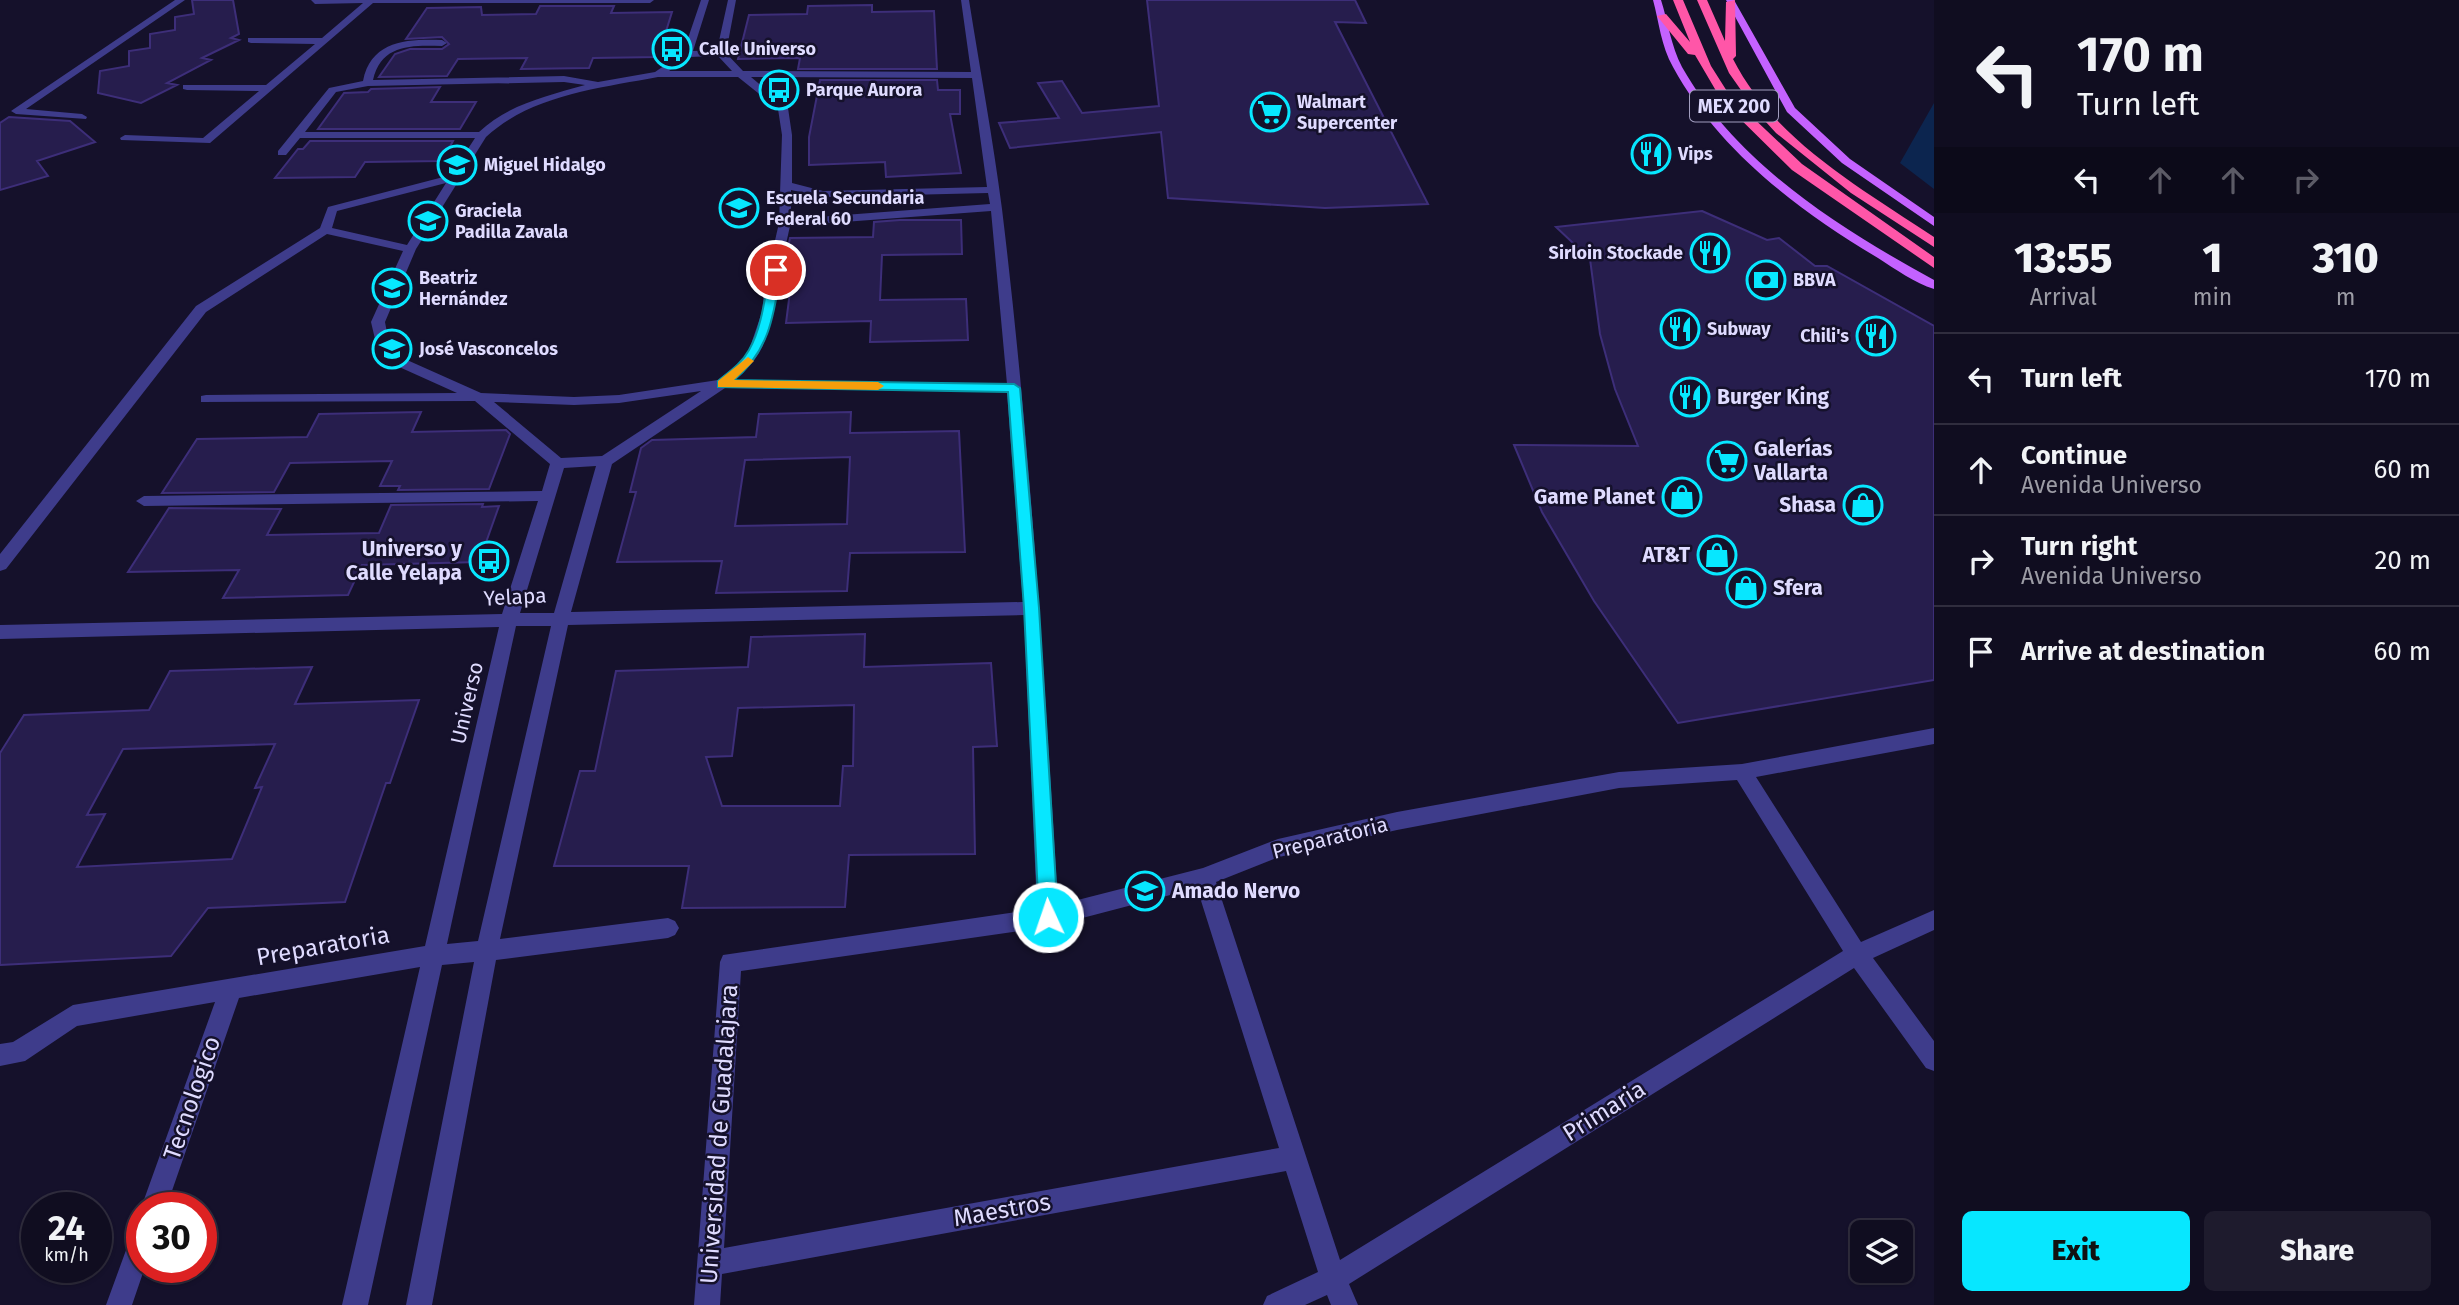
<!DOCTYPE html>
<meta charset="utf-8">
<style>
:root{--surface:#100d20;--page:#1e1b2d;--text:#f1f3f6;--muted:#9c9ca5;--line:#302d3e;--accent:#07e7ff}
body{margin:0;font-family:"Fira Sans",sans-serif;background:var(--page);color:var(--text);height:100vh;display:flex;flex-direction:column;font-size:26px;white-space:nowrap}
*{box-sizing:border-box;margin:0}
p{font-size:23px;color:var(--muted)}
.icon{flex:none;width:38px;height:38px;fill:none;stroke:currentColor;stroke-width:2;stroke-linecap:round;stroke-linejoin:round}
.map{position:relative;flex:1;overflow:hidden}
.panel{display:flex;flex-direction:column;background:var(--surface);width:525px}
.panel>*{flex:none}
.hud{background:#100d20;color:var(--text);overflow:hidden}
.tools{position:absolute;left:1850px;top:1220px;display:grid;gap:14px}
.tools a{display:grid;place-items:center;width:63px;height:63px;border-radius:10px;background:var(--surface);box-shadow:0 2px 5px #0004,0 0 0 2px var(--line);font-size:35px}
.speed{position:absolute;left:21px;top:1192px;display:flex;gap:14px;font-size:35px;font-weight:700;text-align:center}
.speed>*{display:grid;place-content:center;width:91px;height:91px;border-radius:50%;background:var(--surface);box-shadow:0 2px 5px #0004,0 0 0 2px var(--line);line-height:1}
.speed small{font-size:18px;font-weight:400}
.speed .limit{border:10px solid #d22;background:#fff;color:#111}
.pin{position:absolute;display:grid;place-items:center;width:60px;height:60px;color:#fff;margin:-30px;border:4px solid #fff;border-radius:50%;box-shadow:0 2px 7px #0007}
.me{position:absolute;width:77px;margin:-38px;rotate:357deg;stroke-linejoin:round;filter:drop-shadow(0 0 5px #0008)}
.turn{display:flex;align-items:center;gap:24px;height:147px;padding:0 28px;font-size:32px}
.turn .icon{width:91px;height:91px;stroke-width:2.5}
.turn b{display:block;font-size:49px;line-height:60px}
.lanes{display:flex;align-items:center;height:66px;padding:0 28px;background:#0003;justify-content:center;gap:35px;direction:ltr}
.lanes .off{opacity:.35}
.eta{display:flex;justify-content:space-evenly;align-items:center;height:119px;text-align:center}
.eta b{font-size:42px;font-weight:800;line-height:49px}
.primary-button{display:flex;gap:14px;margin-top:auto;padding:14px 28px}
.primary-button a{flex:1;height:80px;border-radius:10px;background:var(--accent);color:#111;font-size:28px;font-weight:800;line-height:80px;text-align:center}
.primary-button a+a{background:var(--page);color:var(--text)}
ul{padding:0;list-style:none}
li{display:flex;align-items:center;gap:21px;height:91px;padding:0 28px;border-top:2px solid var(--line)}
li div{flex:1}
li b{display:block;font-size:26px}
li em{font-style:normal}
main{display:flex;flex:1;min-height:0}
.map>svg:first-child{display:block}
.water{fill:#0c254f}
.building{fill:#261d4d;stroke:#3d2e79;stroke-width:2;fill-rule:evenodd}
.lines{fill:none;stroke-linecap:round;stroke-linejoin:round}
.minor{fill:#3e3c8b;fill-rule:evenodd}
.major{fill:#c462ff;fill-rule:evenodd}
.highway{fill:#ff56a8;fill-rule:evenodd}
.route{fill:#07e7ff;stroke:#0596a6;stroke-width:2}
.slow{fill:#f59e0b}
.labels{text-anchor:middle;stroke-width:5;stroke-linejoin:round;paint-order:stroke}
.far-poi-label{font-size:18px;font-weight:bold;fill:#dfdbff;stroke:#15112b;text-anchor:start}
.shield{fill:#15112b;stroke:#a29ebf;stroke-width:2}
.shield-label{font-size:19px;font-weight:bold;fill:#dfdbff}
.poi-label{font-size:21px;font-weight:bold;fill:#dfdbff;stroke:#15112b;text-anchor:start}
.street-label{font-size:21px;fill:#dfdbff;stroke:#15112b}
.near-street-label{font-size:24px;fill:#dfdbff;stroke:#15112b}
</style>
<main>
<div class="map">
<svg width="1934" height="1305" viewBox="0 0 1934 1305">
<rect width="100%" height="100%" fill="#15112b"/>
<!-- water -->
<path class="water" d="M1934,103V189L1900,163Z"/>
<!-- building -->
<path class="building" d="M192,0H233L239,34L231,38L239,40L202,58L211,60L167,83L177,85L141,103L98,93L100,71L129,66V51L150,48V34L175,30V17L194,14Z
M1147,0H1355L1366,23L1335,22L1428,204L1325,208L1168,198L1161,132L1010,148L999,123L1059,118L1038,83L1062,81L1082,113L1159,106Z
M872,5V12L934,11L937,69H798L800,58L738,59L749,15L807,14L808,6Z
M540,6H614L611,13L672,12L658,57L593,58L589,68L521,69L527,58L458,59L447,76L379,77L395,54L410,49H442L449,44L442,37L406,39L427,8L481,7L482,15L536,14Z
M820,80H937L938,90H960V114H950L961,173L886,177L885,162L809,165V137Z
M440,87L431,102H476L460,129H318L344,93L368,92L371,89Z
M9,117L70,121L95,142L37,161L48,176L0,190V123Z
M310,141H453L442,161L365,162L355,177L275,178L298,149H303Z
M1702,211L1767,240L1779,238L1815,266H1827L1934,326V680L1678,723L1594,601L1542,512L1514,445L1638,446L1615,389L1600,334L1590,259L1556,227Z
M900,220H961L962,254L882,255L880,300L966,299L968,340L870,342L871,321L786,323L792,276H782L790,238L873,237L874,222Z
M421,412L412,432L506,430L510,434L489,489L398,490L400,486H380L392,461L290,463L274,492L162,493L197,439L307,437L319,414Z
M851,412L850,433L959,431L965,552L850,553L847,591L716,593L722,561L617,562L636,492H630L641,448L652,440L756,437L759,414ZM850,457L847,524L735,526L745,460Z
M483,504L482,507L499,506L479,562L362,565L348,595L223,598L239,570L128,572L169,508L281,509L267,535L379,533L391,505Z
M865,634L864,667L991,663L997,746L973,747L975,854L849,855L845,907L682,908L689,866H554L580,771H595L616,671L748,667L751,637ZM854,705L853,766H843L840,806H722L706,757L732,756L738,708Z
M312,667L295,704L419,700L390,783H386L345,902L208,908L171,956L0,965V753L24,715L149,710L170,671ZM275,744L255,788L262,787L232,859L77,867L105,814L87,815L123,749Z"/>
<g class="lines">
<!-- minor -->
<path class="minor" d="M175,0H185L26,109L82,114L87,117L86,119L16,114L11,111Z
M311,0H654L650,3H373L210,143L121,140L120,138L125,135L203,138L259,91L187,90L183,89V85H266L315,44L251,43L248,42V38H322L363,3L315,4Z
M701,0H709L693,51L717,50L728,0H736L726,53L743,71L971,72L961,0H969C980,70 993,139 1002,209C1030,440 1044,672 1058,905L1203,868L1278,839L1397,812L1619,772L1742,764L1934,728V744L1756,777L1861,942L1934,910V930L1873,958L1934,1041V1071L1926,1068L1854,968L1349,1284L1358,1305H1331L1327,1295L1305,1305H1263L1267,1296L1318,1272L1286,1171L722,1274L720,1305H694L720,962L723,955L1037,909L1024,615L568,625L500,939L668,918L675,921L679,928L675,935L668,938L496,960L432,1305H406L474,962L442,965L368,1305H342L420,967L239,998L166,1208H142V1211L141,1208L215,1002L77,1026L25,1061L0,1066V1044L13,1042L73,1005L425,946L499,627L0,639V625L502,614L538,501L144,506L136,501L144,496L542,491L550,464L475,401L201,402V396L206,395L457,393L397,366L375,339L371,322L403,251L327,234L206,312L6,569L0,571V554L196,306L320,228L328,207L451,175L475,138H300L286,155H278V151L329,88L363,81C371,40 408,39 442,40L447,43L442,46C412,45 381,44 373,80L564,76L598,82L655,72L683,53ZM718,56L732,71H669L689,57ZM658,77H738L778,109L782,135L779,223L765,284L762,312L749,350L740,362L718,380L619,395L574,397L481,393L407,360L388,338L385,322L416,249L486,137C531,95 600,88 658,77ZM751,77L972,78L987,187L823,191L792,183V135L788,108ZM564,82L585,85C547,96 509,104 479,132H305L336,92L368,86ZM446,183L407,245L332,228L337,211ZM791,190L823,197L988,193L990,204L791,219ZM991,211L1007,384L735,380C771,350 770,323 778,281C782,262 786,244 790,226ZM725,388L1007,392L1023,602L571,612L612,464ZM701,391L602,456L561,458L494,402L574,405L619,403ZM596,466L554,613H520L564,468ZM516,626H551L478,941L447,944ZM1737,780L1843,951L1340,1260L1216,882L1279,857L1397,830L1619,788ZM1197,888L1279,1148L724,1248L741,971L1048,927Z
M142,1227V1267H145L132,1305H106L133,1231Z"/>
<!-- major -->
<path class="major" d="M1653,0H1661C1668,22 1671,46 1682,67C1737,164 1839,228 1934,280V289C1915,283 1895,269 1878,258C1798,210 1718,150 1673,67C1661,46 1659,22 1653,0Z
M1726,0H1734L1795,108L1850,159L1934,217V226L1842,163L1787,112Z"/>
<!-- highway -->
<path class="highway" d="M1673,0H1683L1711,66L1730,96L1802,164L1934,257V268L1792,170L1722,101L1695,55L1688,54L1657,16L1666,14L1690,42Z
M1697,0H1707L1725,41L1726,2L1735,0L1736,56L1733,59C1774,140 1861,188 1934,237V247L1851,193L1776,133L1755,110L1729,73Z"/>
</g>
<!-- route -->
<path class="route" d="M776,267L781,270C774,314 770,350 734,380L1014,384L1020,388L1039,608L1058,917L1055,923L1048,926L1042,923L1039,917L1024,608L1008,392L718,387V381C729,372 742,363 749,350C762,327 765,296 770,270Z"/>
<!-- slow -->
<path class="slow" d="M748,357L754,361L734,380L878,382L884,386L878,390L718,387V381Z"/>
<!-- icons -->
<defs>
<symbol id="bus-ring" viewBox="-11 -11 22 22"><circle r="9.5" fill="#15112b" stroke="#07e7ff" stroke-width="1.5"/><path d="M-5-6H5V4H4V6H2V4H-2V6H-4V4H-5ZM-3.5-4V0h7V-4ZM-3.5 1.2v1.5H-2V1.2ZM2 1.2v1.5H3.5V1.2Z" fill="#07e7ff"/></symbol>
<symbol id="supermarket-ring" viewBox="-11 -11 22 22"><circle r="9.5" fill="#15112b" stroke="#07e7ff" stroke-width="1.5"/><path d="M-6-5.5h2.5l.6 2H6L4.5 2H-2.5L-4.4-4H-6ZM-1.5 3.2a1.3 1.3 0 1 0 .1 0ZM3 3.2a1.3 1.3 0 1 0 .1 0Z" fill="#07e7ff"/></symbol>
<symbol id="restaurant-ring" viewBox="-11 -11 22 22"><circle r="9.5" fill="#15112b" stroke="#07e7ff" stroke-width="1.5"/><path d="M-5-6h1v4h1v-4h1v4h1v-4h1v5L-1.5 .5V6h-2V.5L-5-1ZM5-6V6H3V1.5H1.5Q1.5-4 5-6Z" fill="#07e7ff"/></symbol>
<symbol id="school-ring" viewBox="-11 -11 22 22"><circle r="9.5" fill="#15112b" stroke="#07e7ff" stroke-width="1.5"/><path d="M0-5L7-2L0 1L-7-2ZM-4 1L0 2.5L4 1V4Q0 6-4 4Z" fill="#07e7ff"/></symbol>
<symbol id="bank-ring" viewBox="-11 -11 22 22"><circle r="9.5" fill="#15112b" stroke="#07e7ff" stroke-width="1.5"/><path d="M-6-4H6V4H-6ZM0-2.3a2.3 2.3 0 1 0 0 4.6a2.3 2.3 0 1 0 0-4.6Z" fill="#07e7ff"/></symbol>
<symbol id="shop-ring" viewBox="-11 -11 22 22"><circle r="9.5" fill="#15112b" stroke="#07e7ff" stroke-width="1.5"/><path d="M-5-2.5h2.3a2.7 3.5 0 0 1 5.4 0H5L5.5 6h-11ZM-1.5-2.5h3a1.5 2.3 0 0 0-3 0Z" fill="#07e7ff"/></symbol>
</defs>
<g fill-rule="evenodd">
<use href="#bus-ring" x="650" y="27" width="44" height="44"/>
<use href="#bus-ring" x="757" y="68" width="44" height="44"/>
<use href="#supermarket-ring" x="1248" y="90" width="44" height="44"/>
<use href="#restaurant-ring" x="1629" y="132" width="44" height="44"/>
<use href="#school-ring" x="435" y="143" width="44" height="44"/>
<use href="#school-ring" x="717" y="186" width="44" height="44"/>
<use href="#school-ring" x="406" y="199" width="44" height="44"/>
<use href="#restaurant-ring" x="1688" y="231" width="44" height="44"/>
<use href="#bank-ring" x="1744" y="258" width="44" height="44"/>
<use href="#school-ring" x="370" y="266" width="44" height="44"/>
<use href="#restaurant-ring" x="1658" y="307" width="44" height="44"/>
<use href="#restaurant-ring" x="1854" y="314" width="44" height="44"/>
<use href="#school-ring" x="370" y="327" width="44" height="44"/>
<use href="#restaurant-ring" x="1668" y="375" width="44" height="44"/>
<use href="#supermarket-ring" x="1705" y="439" width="44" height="44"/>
<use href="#shop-ring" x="1660" y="475" width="44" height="44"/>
<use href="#shop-ring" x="1841" y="483" width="44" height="44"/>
<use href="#shop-ring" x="1695" y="533" width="44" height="44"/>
<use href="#bus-ring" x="467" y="539" width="44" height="44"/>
<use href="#shop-ring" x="1724" y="566" width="44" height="44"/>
<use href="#school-ring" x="1123" y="869" width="44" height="44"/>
</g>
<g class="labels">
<!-- far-poi labels -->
<g class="far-poi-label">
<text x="699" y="55">Calle Universo</text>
<text x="806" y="96">Parque Aurora</text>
<text x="1297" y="108">Walmart<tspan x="1297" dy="21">Supercenter</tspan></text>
<text x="1678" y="160">Vips</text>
<text x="484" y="171">Miguel Hidalgo</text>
<text x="766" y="204">Escuela Secundaria<tspan x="766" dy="21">Federal 60</tspan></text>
<text x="455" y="217">Graciela<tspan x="455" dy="21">Padilla Zavala</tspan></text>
<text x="1683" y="259" text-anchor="end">Sirloin Stockade</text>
<text x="419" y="284">Beatriz<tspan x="419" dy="21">Hernández</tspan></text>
<text x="1793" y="286">BBVA</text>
<text x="1707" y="335">Subway</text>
<text x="1849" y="342" text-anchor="end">Chili's</text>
<text x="419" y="355">José Vasconcelos</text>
</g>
<!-- shield labels -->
<rect class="shield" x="1690" y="90.5" width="88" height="31" rx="5"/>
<g class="shield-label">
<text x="1734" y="113">MEX 200</text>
</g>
<!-- poi labels -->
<g class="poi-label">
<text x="1717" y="404">Burger King</text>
<text x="1754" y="456">Galerías<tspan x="1754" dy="24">Vallarta</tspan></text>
<text x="1655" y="504" text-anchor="end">Game Planet</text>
<text x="1836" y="512" text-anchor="end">Shasa</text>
<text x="462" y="556" text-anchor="end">Universo y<tspan x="462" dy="24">Calle Yelapa</tspan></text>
<text x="1690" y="562" text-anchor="end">AT&amp;T</text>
<text x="1773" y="595">Sfera</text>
<text x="1172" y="898">Amado Nervo</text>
</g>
<!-- street labels -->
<g class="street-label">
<text transform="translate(515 597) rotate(-3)" y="7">Yelapa</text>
<text transform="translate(467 703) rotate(-77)" y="7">Universo</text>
<text transform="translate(1330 838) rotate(-14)" y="7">Preparatoria</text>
</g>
<!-- near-street labels -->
<g class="near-street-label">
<text transform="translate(323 946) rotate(-10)" y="8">Preparatoria</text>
<text transform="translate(192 1098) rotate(-71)" y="8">Tecnologico</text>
<text transform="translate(1604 1111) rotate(-32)" y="8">Primaria</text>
<text transform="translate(719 1134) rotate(-86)" y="8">Universidad de Guadalajara</text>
<text transform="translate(1002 1210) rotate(-10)" y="8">Maestros</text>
</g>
</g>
</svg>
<div class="tools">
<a><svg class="icon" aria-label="layers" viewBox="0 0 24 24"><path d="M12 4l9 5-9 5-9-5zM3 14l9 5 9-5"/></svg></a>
</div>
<div class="speed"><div>24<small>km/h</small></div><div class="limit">30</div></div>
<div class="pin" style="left:776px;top:270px;background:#d93025"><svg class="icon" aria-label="arrive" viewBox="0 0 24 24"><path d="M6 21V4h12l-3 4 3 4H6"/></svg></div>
<svg class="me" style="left:1048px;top:917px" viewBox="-20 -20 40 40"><circle r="17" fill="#07e7ff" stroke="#fff" stroke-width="3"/><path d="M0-11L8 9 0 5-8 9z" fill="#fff"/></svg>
</div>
<section class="panel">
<div class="hud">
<div class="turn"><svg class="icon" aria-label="left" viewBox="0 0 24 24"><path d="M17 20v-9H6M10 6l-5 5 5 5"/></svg><div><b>170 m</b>Turn left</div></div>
<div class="lanes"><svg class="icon" aria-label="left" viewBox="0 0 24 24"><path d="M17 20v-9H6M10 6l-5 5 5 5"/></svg><svg class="icon off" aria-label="ahead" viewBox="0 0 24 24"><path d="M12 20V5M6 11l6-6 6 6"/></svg><svg class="icon off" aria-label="ahead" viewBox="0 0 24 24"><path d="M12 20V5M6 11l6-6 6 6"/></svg><svg class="icon off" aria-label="right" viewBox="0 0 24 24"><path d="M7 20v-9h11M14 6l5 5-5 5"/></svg></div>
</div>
<div class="eta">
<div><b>13:55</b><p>Arrival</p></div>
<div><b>1</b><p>min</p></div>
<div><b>310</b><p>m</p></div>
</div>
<ul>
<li><svg class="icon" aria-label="left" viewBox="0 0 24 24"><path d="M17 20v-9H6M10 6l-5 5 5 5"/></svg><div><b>Turn left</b></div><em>170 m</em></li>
<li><svg class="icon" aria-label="ahead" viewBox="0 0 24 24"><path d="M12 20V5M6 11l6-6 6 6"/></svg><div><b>Continue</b><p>Avenida Universo</p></div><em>60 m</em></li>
<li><svg class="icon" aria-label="right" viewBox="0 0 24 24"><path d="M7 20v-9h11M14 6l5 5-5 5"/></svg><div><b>Turn right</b><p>Avenida Universo</p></div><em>20 m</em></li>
<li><svg class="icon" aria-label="arrive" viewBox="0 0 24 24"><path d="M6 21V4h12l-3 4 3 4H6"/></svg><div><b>Arrive at destination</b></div><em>60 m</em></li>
</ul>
<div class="primary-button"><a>Exit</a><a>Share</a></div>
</section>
</main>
